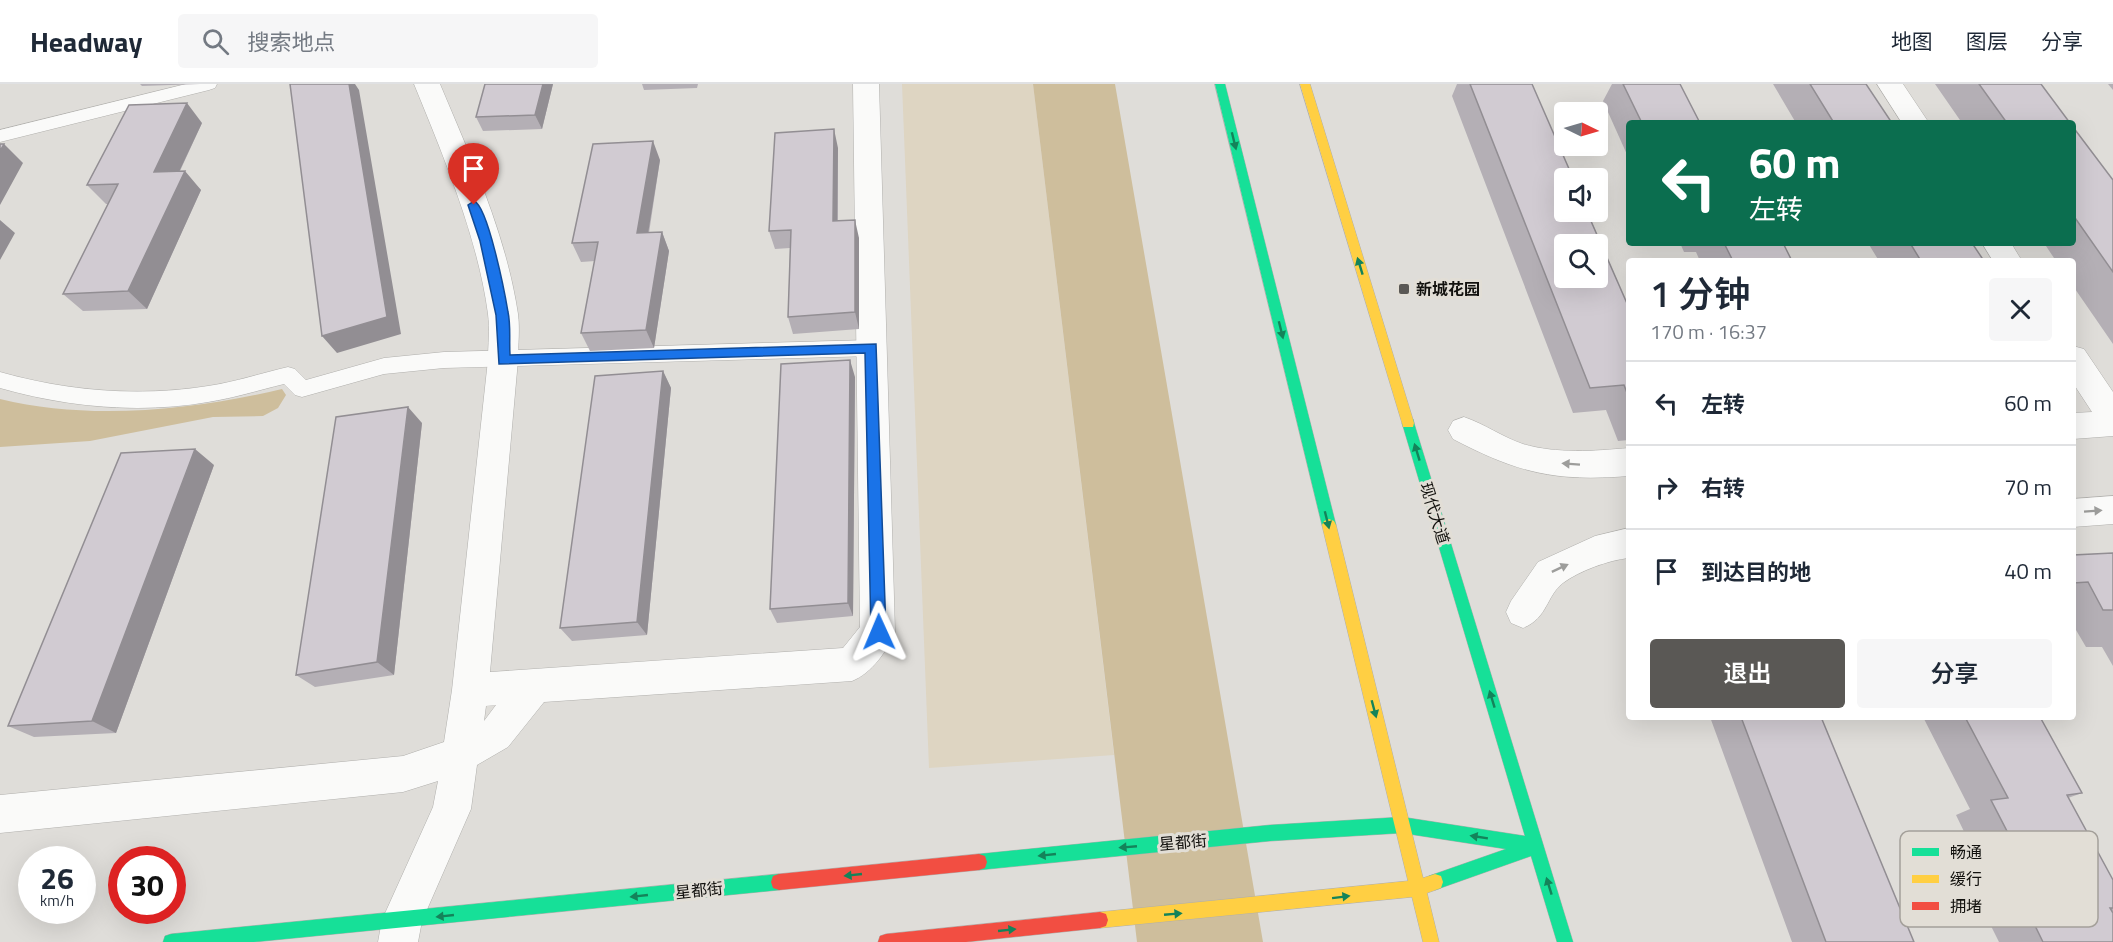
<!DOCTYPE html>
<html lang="zh">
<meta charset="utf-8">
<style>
:root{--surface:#fff;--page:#f6f6f7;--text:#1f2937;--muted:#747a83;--line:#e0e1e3;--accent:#5a5855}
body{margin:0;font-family:"Titillium Web","Noto Sans SC",sans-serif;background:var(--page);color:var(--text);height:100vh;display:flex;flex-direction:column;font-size:22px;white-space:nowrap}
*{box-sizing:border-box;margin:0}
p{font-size:20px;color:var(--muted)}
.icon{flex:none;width:33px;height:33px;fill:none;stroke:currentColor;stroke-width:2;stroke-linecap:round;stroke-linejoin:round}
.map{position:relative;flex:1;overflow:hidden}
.sheet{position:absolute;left:1626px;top:174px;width:450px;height:462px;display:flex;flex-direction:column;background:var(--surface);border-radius:6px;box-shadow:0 6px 24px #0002}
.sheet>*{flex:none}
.guide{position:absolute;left:1626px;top:36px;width:450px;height:126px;border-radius:6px;box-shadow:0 6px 24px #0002;background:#0b6e4f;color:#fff;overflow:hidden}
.needle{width:39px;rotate:95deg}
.tools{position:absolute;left:1554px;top:18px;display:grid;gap:12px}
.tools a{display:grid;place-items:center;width:54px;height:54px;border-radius:6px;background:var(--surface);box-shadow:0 6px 24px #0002;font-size:30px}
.speed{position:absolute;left:18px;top:762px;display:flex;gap:12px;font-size:30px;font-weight:700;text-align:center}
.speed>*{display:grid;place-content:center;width:78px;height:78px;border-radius:50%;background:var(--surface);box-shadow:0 6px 24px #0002;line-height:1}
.speed small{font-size:15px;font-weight:400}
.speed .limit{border:9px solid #d22;background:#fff;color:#111}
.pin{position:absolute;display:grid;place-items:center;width:51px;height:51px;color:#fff;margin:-62px -26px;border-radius:50% 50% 50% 0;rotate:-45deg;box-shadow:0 0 6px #0007}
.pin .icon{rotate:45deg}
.me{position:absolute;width:66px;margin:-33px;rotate:359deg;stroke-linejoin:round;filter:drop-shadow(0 0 4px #0008)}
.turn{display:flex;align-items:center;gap:21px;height:126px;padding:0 24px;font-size:27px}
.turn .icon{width:78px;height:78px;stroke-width:2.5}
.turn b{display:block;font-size:42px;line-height:51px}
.round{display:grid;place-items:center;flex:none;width:63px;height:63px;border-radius:6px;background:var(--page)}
.overview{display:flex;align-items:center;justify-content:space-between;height:102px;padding:0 24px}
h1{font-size:36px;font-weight:600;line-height:45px}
.action{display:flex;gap:12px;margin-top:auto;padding:12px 24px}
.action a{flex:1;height:69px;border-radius:6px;background:var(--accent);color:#fff;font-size:24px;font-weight:600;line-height:69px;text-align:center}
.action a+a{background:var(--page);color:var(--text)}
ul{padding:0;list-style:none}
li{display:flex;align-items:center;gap:18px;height:84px;padding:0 24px;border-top:2px solid var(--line)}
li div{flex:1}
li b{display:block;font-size:22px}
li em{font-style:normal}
header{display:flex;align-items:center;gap:36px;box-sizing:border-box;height:84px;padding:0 30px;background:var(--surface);border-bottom:2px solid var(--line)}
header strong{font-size:28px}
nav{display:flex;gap:33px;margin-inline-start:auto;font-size:21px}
.search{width:420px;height:54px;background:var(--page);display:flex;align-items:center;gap:15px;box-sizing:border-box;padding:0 21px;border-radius:6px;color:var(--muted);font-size:22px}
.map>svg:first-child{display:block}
.green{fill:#ded5c2}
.water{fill:#cebe9c}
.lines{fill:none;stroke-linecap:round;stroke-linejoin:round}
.lane-casing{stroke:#b0afac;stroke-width:1}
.street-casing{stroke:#b0afac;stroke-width:1}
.fast-casing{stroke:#b0afac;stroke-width:1}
.slow-casing{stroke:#b0afac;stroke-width:1}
.jam-casing{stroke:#b0afac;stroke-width:1}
.lane{fill:#fafaf9;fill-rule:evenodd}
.street{fill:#fafaf9;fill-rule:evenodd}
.fast{fill:#16e098;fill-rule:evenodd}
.slow{fill:#ffcf43;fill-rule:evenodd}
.jam{fill:#f24e42;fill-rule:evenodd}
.wall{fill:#b4afb5}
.shaded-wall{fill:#928e93}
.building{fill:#d1cbd2;stroke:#928e93;stroke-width:1.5;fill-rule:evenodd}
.oneway{fill:#14835a}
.oneway2{fill:#9d9d9b}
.route{fill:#1a73e8;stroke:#114b97;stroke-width:1.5}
.poi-dot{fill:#5a5855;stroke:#e2ded6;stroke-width:2}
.labels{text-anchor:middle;stroke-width:6;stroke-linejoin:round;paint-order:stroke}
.poi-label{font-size:16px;font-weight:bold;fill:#12110e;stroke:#e2ded6;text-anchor:start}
.street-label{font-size:16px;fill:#12110e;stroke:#e2ded6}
.key{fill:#e2ded6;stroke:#a4a09a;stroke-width:1.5}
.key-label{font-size:16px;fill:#12110e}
</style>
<header>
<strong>Headway</strong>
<div class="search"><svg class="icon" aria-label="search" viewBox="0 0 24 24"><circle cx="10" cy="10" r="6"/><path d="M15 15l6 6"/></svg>搜索地点</div>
<nav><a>地图</a><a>图层</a><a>分享</a></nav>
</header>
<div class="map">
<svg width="2113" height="858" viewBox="0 0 2113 858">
<rect width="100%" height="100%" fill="#dfddd9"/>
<!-- green -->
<path class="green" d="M902,0H1033L1114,671L929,684Z"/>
<!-- water -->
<path class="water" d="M1033,0H1115L1263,858H1137Z
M282,305L286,311L278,324L263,332L213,333L90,357L0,363V315C90,337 193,326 282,305Z"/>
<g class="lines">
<defs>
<path id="lane" d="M186,0H217L215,4L209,6L0,58V46Z
M872,256L879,259L882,264L879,269L872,272L444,284L384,290L302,313L295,311L284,300C259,306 234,314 208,318C139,330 67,323 0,304V288C67,307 138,313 208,302C235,298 262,289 288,283L295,285L306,296L384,274L444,268Z"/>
<path id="street" d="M414,0H440C471,74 506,150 518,230C520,245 518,261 518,276L490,588L843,564L860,543L853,0H879L895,548C887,567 872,589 852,597L544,618L508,663L477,681L471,725L422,837L418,858H378L382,836L433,723L438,697L403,708L0,749V711L403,672L444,658L452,606L488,276C488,261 490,245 488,230C478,154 443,71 414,0ZM496,621L484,637L486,622Z
M1877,0H1903L1929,39H1902Z
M1982,159H2011L2022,177H1993Z
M2073,262L2084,265L2113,308V352L2073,355V329L2092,328L2073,299Z
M1464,333C1485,340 1502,353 1523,360C1557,370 1594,367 1629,364V392C1555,398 1518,389 1453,355L1448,346L1453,337Z
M2113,412V440L2073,443V415Z
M1629,444V474C1609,476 1579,487 1563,499C1546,512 1548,534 1523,544L1511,539L1506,528L1511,517L1538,478L1595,452Z"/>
<path id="fast" d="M1215,0H1225L1336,441L1334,445L1329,447L1324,445L1322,441Z
M1408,334L1413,335L1414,339L1573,858H1557L1531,772L1435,806L1429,804L1427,798L1429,792L1506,765L1402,749L1270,757L979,786L973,784L971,778L973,772L979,770L1270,741L1402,733L1525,752L1402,339L1403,335Z
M779,790L785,792L787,798L785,804L779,806L254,858H163L165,852L171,850Z"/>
<path id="slow" d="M1300,0H1310L1414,339L1413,343H1403L1402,339Z
M1329,435L1334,437L1336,441L1423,794L1435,790L1441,792L1443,798L1441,804L1427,809L1439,858H1423L1412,813L1100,844L1094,842L1092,836L1094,830L1100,828L1408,797L1322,441L1324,437Z"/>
<path id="jam" d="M979,770L985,772L987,778L985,784L979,786L779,806L773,804L771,798L773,792L779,790Z
M1100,828L1106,830L1108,836L1106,842L1100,844L966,858H878L880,852L886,850Z"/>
</defs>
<!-- lane casing -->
<use href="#lane" class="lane-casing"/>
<!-- street casing -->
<use href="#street" class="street-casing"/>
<!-- fast casing -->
<use href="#fast" class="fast-casing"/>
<!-- slow casing -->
<use href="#slow" class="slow-casing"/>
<!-- jam casing -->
<use href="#jam" class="jam-casing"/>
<!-- lane -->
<use href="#lane" class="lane"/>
<!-- street -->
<use href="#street" class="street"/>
<!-- fast -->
<use href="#fast" class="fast"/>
<!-- slow -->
<use href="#slow" class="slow"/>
<!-- jam -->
<use href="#jam" class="jam"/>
</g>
<!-- wall -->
<path class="wall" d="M140,0H200L142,2Z
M553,0L542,45L483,47L476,33Z
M642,0H698L697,4L644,6Z
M1457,0H1532L1629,224V356L1618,357L1606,326L1573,329L1452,12Z
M1612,0H1680L1700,39H1629V75L1603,17Z
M1773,0H1866L1892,39H1796Z
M1935,0H2041L2070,39H1962Z
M2108,0H2113V6Z
M202,39L180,87L201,106L147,225L83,227L63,210L108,120H106L87,101Z
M2073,43L2113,96V260L2073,202V177H2056L2044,159H2073Z
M838,64V137L859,154V245L793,250L788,233L790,164L775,165L769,147Z
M660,76L649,149L662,148L669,167L654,264L590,267L581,249L595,177L581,178L572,159Z
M1680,159H1783L1792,177H1700L1696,168H1684Z
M1868,159H1972L1984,177H1879Z
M663,287L671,304L647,551L572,557L560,544Z
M855,293L853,532L777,539L770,525Z
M422,339L394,591L315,603L296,591Z
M214,381L116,649L34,653L8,642Z
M2113,469V582L2102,563H2086L2076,546H2073V471Z
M1710,633H1821L1914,858H1792Z
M1923,633H2040L2082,709L2068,714L2113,796V827H2112L2113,858H1999L1984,828L2001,824L1956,731L1970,725Z"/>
<!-- shaded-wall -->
<path class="shaded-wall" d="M349,0H355L359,6L401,250L337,269L322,252Z
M543,0H553L542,45L535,31Z
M187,19L202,39L170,107L154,88Z
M834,45L838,64L837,156L833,137Z
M653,57L660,76L645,168L637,149Z
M4,60L23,79L0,121V67Z
M185,87L201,106L147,225L128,207Z
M0,136L15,149L0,176Z
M855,136L859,154V245L855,228Z
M662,148L669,167L654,264L646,246Z
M850,276L855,293L853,532L848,519Z
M663,287L671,304L647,551L637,538Z
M408,323L422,339L394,591L377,578Z
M195,365L214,381L116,649L92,637Z"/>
<!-- building -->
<path class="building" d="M290,0H349L387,233L322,252Z
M485,0H543L535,31L476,33Z
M1470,0H1532L1573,94H1564V128H1587L1629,224V314L1624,301L1590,304ZM1564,160H1598V194H1564Z
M1623,0H1680L1700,39H1642Z
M1810,0H1866L1892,39H1834Z
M1979,0H2041L2070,39H2007Z
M187,19L154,88L185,87L128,207L63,210L118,100L87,101L129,21Z
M2073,43L2113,96V188L2073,131Z
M834,45L833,137L855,136V228L788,233L791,146L769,147L775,49Z
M653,57L637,149L662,148L646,246L581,249L598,158L572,159L593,60Z
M0,60H4L0,67Z
M1724,159H1783L1792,177H1733Z
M1910,159H1972L1984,177H1921Z
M850,276L848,519L770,525L781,280Z
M663,287L637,538L560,544L595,292Z
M408,323L377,578L296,591L336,333Z
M195,365L92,637L8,642L121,369Z
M2113,469V526H2103L2088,498L2073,499V471Z
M1741,633H1821L1914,858H1826Z
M1965,633H2040L2082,709L2067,711L2113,796V824H2110L2113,829V858H2043L2023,817L2042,815L1991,716L2008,714Z"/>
<!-- one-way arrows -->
<defs><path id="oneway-solid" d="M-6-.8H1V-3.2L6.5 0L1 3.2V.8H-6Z" transform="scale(1.5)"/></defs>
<g class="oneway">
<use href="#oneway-solid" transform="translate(1234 57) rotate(76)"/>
<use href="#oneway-solid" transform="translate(1360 182) rotate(-107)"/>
<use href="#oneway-solid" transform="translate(1281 246) rotate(76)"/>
<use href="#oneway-solid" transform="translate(1417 368) rotate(-107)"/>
<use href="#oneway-solid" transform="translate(1327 436) rotate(76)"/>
<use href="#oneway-solid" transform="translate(1492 615) rotate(-107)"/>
<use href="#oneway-solid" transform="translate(1374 625) rotate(75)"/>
<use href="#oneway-solid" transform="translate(1479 753) rotate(-171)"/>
<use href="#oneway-solid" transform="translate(1128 763) rotate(175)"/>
<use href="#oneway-solid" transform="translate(1047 771) rotate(174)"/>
<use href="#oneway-solid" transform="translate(853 791) rotate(174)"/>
<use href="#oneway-solid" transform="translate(1549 802) rotate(-107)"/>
<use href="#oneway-solid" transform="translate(639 812) rotate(174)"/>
<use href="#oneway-solid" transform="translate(1341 813) rotate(-7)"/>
<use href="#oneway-solid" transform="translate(1173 830) rotate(-5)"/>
<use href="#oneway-solid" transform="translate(445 832) rotate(174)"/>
<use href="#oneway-solid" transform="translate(1007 846) rotate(-6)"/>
</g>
<g class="oneway2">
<use href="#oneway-solid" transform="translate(1571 380) rotate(-176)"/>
<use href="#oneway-solid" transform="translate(2093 427) rotate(-4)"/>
<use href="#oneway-solid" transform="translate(1560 484) rotate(-25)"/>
</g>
<!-- route -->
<path class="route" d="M474,117C488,122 505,210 508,228C511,242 509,257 510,271L876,260L886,548L884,553L879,555L873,553L871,548L865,269L499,280L496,231L480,157L468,121Z"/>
<!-- markers -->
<rect class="poi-dot" x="1398" y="199" width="12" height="12" rx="3"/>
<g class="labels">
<!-- poi labels -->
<g class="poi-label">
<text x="1416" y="211">新城花园</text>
</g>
<!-- street labels -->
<g class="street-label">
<text transform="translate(1435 429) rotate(73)" y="6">现代大道</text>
<text transform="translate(1183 758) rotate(-5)" y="6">星都街</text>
<text transform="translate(699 806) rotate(-6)" y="6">星都街</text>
</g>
</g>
<!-- legend -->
<rect x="1900" y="747" width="198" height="96" rx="9" class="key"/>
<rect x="1912" y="764" width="27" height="8" fill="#16e098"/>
<rect x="1912" y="791" width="27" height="8" fill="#ffcf43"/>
<rect x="1912" y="818" width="27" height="8" fill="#f24e42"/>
<g class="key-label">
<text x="1950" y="774">畅通</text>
<text x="1950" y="801">缓行</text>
<text x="1950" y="828">拥堵</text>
</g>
</svg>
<div class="tools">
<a><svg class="needle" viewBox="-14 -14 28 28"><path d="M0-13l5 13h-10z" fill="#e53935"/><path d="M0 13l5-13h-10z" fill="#747a83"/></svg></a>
<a><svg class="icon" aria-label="sound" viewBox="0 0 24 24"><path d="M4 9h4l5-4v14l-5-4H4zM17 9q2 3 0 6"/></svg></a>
<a><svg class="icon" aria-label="search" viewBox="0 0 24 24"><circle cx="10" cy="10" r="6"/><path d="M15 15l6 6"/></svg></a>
</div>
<div class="speed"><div>26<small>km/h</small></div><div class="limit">30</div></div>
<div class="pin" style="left:474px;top:121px;background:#d93025"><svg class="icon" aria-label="arrive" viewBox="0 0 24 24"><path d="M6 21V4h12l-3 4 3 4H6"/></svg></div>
<svg class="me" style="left:879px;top:548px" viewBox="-20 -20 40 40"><path d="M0-17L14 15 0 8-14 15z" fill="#1a73e8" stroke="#fff" stroke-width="4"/></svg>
<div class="guide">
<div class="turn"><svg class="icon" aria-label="left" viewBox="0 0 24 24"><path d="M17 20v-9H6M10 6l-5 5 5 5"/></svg><div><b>60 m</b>左转</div></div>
</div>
<section class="sheet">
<div class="overview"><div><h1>1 分钟</h1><p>170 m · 16:37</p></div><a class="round"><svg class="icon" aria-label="close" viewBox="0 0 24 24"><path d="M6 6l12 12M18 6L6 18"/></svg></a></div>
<ul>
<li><svg class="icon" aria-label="left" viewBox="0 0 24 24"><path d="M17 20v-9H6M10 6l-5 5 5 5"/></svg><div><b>左转</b></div><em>60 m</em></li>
<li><svg class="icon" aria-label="right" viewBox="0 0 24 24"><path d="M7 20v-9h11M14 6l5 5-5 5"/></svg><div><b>右转</b></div><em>70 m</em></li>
<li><svg class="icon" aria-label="arrive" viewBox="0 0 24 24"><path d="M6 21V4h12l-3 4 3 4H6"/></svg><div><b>到达目的地</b></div><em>40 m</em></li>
</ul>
<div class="action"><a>退出</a><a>分享</a></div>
</section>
</div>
